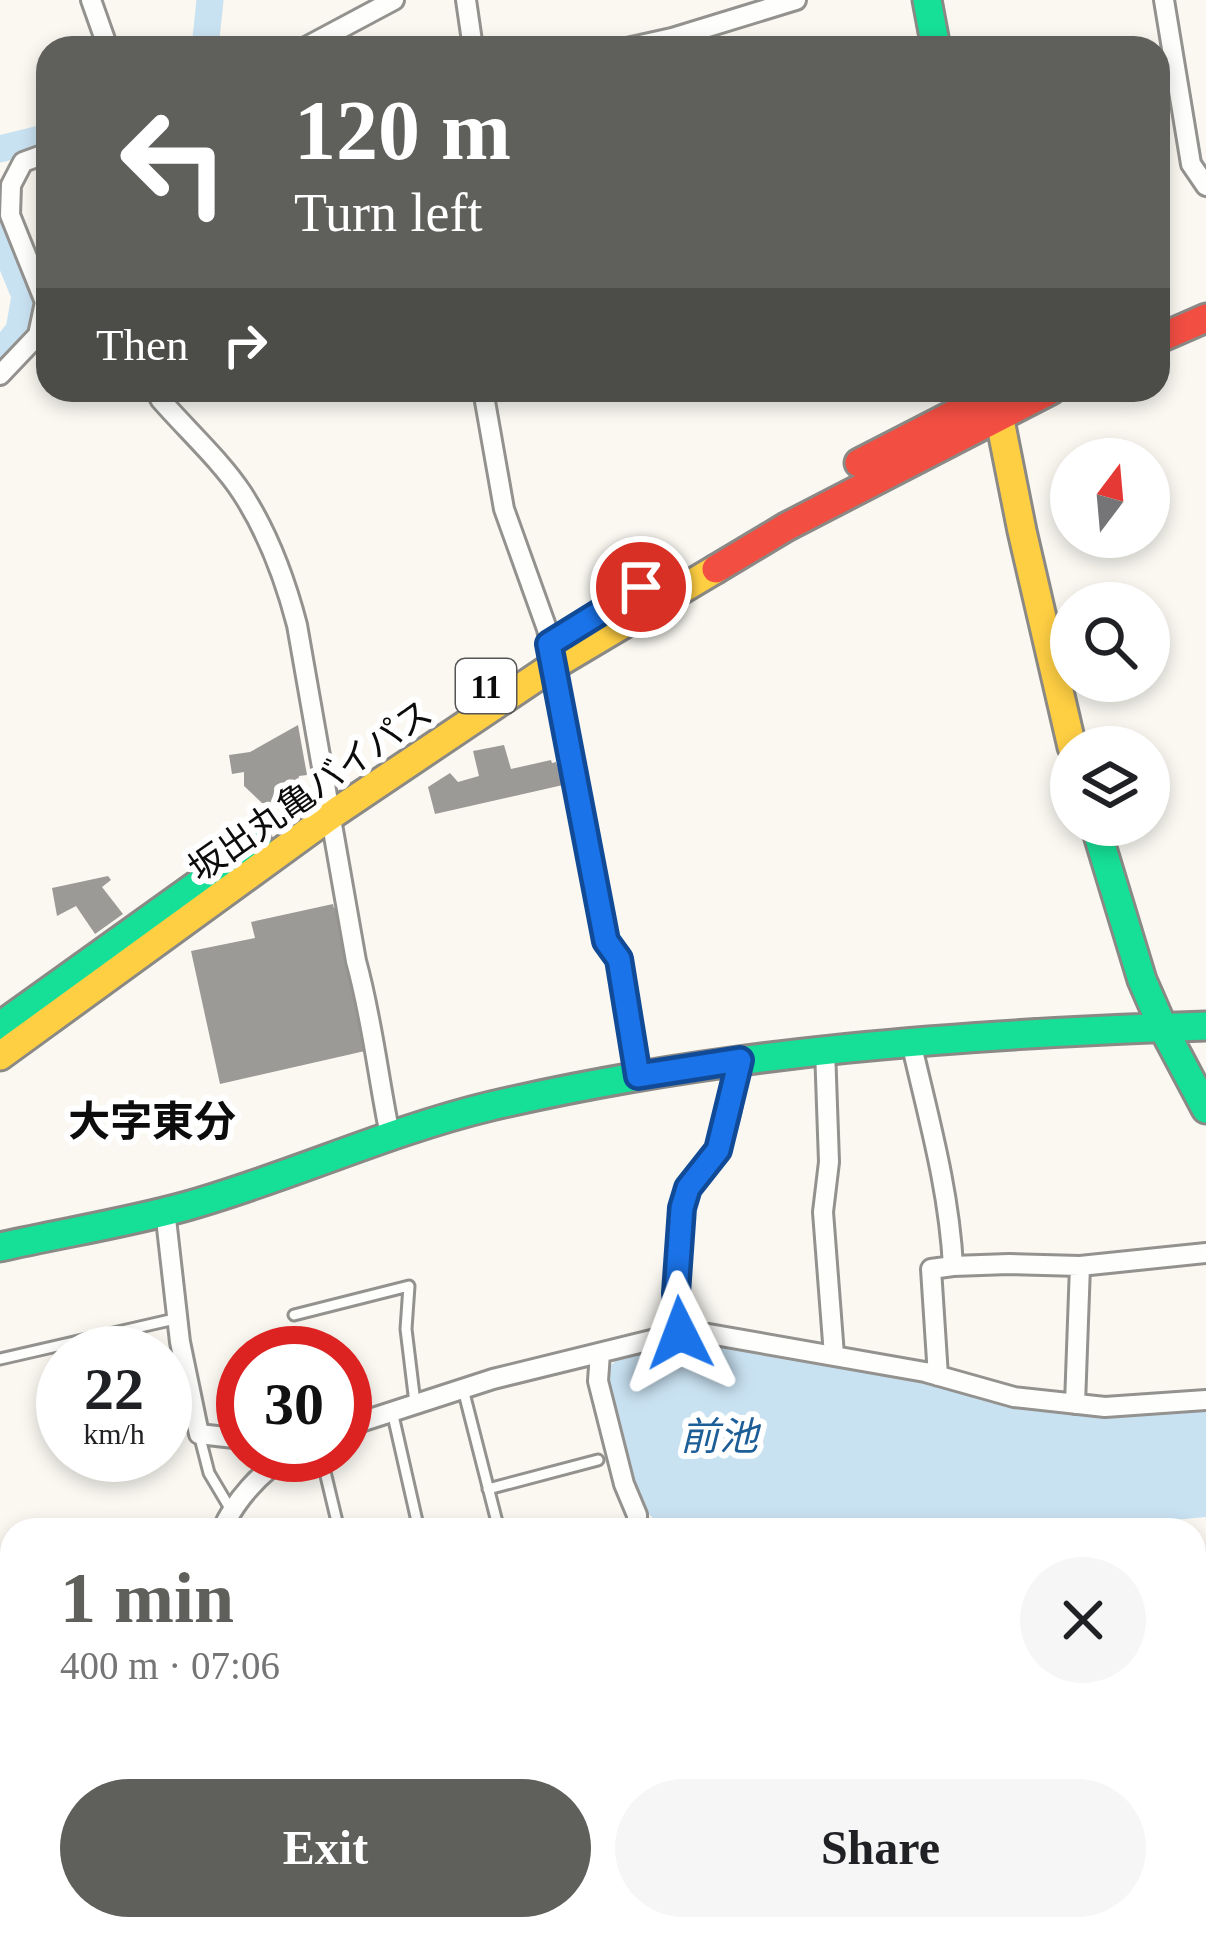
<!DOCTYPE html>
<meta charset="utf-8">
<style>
:root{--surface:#fff;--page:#f6f6f6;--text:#202124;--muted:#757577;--accent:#5f5f5c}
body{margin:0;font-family:"Times New Roman","Noto Sans JP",serif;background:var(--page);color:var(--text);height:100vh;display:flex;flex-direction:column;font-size:45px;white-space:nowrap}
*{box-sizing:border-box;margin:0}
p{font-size:39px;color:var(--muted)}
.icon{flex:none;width:66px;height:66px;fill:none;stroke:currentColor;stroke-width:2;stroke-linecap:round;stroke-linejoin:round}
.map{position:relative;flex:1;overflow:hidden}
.side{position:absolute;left:0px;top:1518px;width:1206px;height:423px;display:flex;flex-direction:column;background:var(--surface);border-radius:36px 36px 0 0;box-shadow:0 6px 18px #0003}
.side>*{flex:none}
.banner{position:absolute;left:36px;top:36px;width:1134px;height:366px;border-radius:36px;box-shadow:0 6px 18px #0003;background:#5f5f5c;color:#fff;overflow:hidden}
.needle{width:78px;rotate:16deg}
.controls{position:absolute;left:1050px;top:438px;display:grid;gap:24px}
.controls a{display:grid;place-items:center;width:120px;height:120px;border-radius:50%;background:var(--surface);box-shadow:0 6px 18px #0003;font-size:60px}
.speed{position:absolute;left:36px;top:1326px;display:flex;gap:24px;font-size:60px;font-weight:700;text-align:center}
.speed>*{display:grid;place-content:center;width:156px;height:156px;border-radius:50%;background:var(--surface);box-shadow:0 6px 18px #0003;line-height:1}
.speed small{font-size:30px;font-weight:400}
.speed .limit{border:18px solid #d22;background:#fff;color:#111}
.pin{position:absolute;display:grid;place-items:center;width:102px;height:102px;color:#fff;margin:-51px;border:6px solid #fff;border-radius:50%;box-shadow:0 3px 12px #0007}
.me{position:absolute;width:132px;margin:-66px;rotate:357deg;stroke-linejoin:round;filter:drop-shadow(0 0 9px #0008)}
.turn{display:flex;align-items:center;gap:42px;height:252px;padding:0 60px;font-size:54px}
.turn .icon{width:156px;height:156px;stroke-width:2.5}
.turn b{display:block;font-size:84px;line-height:102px}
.then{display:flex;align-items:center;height:114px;padding:0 60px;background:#0003;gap:24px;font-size:45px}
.round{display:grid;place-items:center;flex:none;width:126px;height:126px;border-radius:63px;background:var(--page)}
.summary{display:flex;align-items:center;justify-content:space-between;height:204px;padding:0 60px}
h1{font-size:72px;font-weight:700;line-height:90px;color:var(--accent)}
.action{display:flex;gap:24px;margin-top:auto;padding:24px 60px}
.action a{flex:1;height:138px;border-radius:72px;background:var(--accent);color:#fff;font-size:48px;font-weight:700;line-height:138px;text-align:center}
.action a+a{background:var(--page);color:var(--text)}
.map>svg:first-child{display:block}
.farmland{fill:#f6f4de}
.water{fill:#c9e2f2}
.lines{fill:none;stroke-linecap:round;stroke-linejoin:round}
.stream{stroke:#c9e2f2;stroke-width:4.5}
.river{stroke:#c9e2f2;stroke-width:27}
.building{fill:#9c9a97}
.lane-casing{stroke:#93928f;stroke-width:15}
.street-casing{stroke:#93928f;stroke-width:24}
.fast-casing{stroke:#8a8986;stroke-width:33}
.slow-casing{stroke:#8a8986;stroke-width:33}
.jam-casing{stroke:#8a8986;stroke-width:33}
.path{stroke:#b7b7b6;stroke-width:3;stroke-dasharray:12 6;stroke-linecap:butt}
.lane{stroke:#fefefd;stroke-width:9}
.street{stroke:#fefefd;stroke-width:18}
.fast{stroke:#16e098;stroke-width:27}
.slow{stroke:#ffcf43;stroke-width:27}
.jam{stroke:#f24e42;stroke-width:27}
.route-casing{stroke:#114b97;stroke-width:30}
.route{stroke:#1a73e8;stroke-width:21}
.labels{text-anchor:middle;stroke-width:12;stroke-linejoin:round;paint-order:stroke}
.shield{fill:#fff;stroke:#555;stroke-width:3}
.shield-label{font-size:33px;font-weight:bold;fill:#0c0c0c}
.street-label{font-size:36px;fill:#0c0c0c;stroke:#fff}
.water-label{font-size:39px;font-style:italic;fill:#1d5e97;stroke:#fff}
.quarter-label{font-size:42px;font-weight:bold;fill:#0c0c0c;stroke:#fff}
</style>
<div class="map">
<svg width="1206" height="1939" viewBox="0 0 1206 1939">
<rect width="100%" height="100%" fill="#faf8f1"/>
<!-- farmland -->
<path class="farmland" d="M561,1929H825L827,1939H563Z"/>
<!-- water -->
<path class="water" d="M673,1340L753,1347L885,1373L1024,1407L1102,1416L1206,1409V1517L1151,1522L1118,1530H664L649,1514L636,1493L605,1379C610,1351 649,1348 673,1340Z"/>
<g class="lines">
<!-- stream -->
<path class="stream" d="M1176,16L1200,159L1206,169"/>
<!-- river -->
<path class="river" d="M205,48L210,0
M0,149L48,137
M0,235L25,296L19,330L0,354"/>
</g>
<!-- building -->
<path class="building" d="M298,725L307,775L299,776L297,788L286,800L275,804L262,803L244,786V772L232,774L229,755L250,752Z
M504,745L511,769L551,760L552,763L556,762L563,785L435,814L428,787L450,773L458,782L479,776L473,751Z
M108,876L111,880L102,887L123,914L95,934L76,906L57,916L52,888Z
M333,904L334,908L338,907L365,1031L361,1033L365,1051L220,1084L191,951L255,938L251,922Z"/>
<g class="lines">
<defs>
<path id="lane" d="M294,1315L409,1286L406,1329L415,1403
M0,1359L179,1318
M463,1389L499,1530
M392,1411L419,1530
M199,1434L209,1473L231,1510
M321,1455L339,1530
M488,1489L598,1460
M0,1721L12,1719"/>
<path id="street" d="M91,0L108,48
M466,0L473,48
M1164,0L1191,164L1206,186
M304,48L394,0
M627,48L672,38L796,0
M0,375L38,335L45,302L10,215L11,185L23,162L48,153
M483,390L504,509L547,629L606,941L619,959L638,1076
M160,399C185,428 222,462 242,493C268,533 285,579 297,625L356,961C372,1018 378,1077 390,1135
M911,1042C928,1116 949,1189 953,1266L1009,1264L1080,1266L1206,1253
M825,1049L829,1162L823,1212L834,1355
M165,1210L180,1342L199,1434L243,1439
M680,1333L709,1334L925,1372L1014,1397L1105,1407L1206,1400
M600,1353L598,1381L624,1484L637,1515V1530
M938,1376L931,1269L953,1266
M1075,1404L1080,1266
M345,1427L493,1379L680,1333C677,1298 673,1222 687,1190C693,1177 708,1166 716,1152C731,1125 734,1090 740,1060
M222,1530C235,1500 260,1473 288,1455
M1194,1774L1206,1772
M830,1929L832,1939
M53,1939L55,1929
M364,1939L366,1929
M457,1939L497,1929"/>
<path id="fast" d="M927,0L936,48
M1095,825L1142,980L1163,1028L1206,1109
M0,1026L257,842
M0,1247C62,1233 126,1223 187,1206C290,1177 387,1131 491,1106C726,1051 965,1034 1206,1026"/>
<path id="slow" d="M996,400L1022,531L1072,747
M0,1056L330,816L553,666L716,569"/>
<path id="jam" d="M1158,339L1206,318
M859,463L1001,390
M716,569L786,527L1051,390"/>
</defs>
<!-- lane casing -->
<use href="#lane" class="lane-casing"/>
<!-- street casing -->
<use href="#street" class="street-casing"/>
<!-- fast casing -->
<use href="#fast" class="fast-casing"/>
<!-- slow casing -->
<use href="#slow" class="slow-casing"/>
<!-- jam casing -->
<use href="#jam" class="jam-casing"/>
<!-- path -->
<path class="path" d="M558,1929L560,1939"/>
<!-- lane -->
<use href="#lane" class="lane"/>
<!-- street -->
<use href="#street" class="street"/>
<!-- fast -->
<use href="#fast" class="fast"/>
<!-- slow -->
<use href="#slow" class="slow"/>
<!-- jam -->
<use href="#jam" class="jam"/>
</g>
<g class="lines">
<defs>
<path id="route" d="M641,587L549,644L606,941L619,959L638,1076L740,1060L718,1150L688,1188L682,1208L676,1293L680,1333"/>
</defs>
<!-- route casing -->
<use href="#route" class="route-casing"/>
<!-- route -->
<use href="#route" class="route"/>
</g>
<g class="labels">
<!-- shield labels -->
<rect class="shield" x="456" y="659" width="60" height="54" rx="9"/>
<g class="shield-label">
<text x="486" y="698">11</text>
</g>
<!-- street labels -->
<g class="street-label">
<text transform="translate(310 790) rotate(-35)" y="13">坂出丸亀バイパス</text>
</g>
<!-- water labels -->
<g class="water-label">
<text x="719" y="1450">前池</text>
</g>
<!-- quarter labels -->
<g class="quarter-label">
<text x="152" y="1136">大字東分</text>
</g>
</g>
</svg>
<div class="controls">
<a><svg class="needle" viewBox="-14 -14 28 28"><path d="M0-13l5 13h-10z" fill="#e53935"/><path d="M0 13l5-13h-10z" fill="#757577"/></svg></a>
<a><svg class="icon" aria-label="search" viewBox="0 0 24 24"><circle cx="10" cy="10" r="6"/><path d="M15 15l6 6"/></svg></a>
<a><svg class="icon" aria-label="layers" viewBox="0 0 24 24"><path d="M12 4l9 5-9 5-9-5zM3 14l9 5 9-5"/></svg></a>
</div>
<div class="speed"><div>22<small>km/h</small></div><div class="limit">30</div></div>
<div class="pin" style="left:641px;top:587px;background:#d93025"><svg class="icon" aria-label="arrive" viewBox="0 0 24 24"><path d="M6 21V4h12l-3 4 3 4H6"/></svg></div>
<svg class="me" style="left:680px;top:1333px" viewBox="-20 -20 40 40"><path d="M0-17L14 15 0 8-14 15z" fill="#1a73e8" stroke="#fff" stroke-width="4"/></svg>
<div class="banner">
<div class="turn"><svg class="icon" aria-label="left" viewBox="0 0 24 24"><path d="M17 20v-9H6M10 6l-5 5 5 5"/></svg><div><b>120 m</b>Turn left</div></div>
<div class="then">Then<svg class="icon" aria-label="right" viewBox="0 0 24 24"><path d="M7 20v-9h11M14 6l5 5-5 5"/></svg></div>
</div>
<section class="side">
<div class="summary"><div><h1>1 min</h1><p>400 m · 07:06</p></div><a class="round"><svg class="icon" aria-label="close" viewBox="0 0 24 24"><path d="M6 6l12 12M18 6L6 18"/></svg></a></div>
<div class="action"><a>Exit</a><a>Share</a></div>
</section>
</div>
